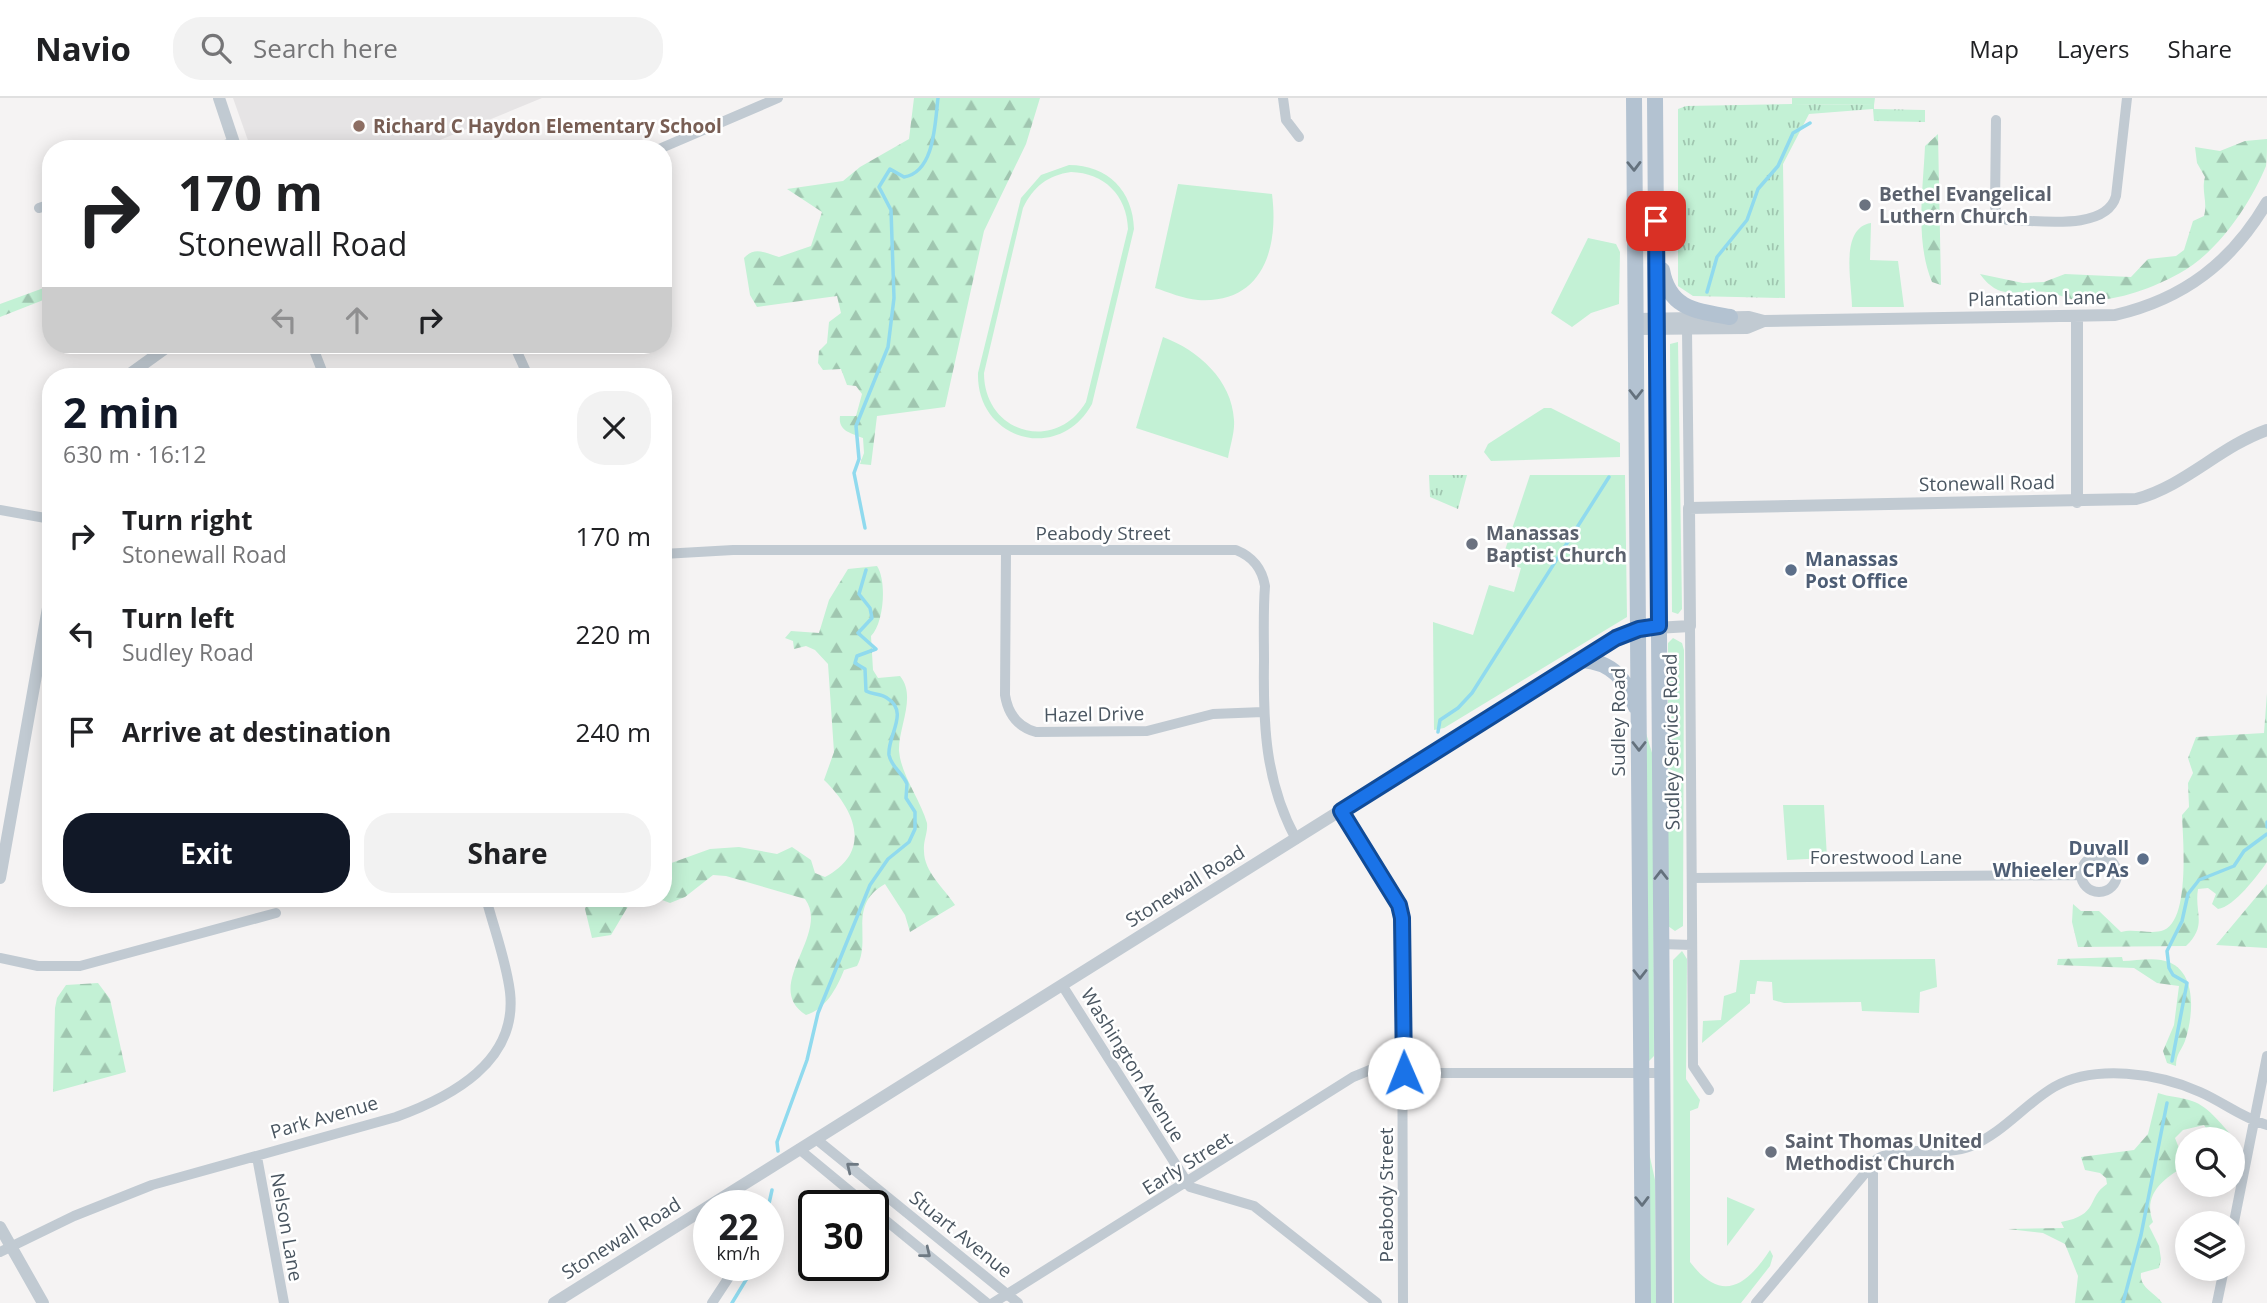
<!DOCTYPE html>
<meta charset="utf-8">
<style>
:root{--surface:#fff;--page:#f2f2f2;--text:#202124;--muted:#757577;--line:#e0e0e0;--accent:#111827}
body{margin:0;font-family:"Open Sans",sans-serif;background:var(--page);color:var(--text);height:100vh;display:flex;flex-direction:column;font-size:26px;white-space:nowrap}
*{box-sizing:border-box;margin:0}
p{font-size:23px;color:var(--muted)}
.icon{flex:none;width:38px;height:38px;fill:none;stroke:currentColor;stroke-width:2;stroke-linecap:round;stroke-linejoin:round}
.map{position:relative;flex:1;overflow:hidden}
.panel{position:absolute;left:42px;top:270px;width:630px;height:539px;display:flex;flex-direction:column;background:var(--surface);border-radius:28px;box-shadow:0 4px 18px #0003}
.panel>*{flex:none}
.banner{position:absolute;left:42px;top:42px;width:630px;height:214px;border-radius:28px;box-shadow:0 4px 18px #0003;background:#fff;color:var(--text);overflow:hidden}
.buttons{position:absolute;left:2175px;top:1029px;display:grid;gap:14px}
.buttons a{display:grid;place-items:center;width:70px;height:70px;border-radius:50%;background:var(--surface);box-shadow:0 4px 18px #0003;font-size:35px}
.speed{position:absolute;left:693px;top:1092px;display:flex;gap:14px;font-size:35px;font-weight:700;text-align:center}
.speed>*{display:grid;place-content:center;width:91px;height:91px;border-radius:50%;background:var(--surface);box-shadow:0 4px 18px #0003;line-height:1}
.speed small{font-size:18px;font-weight:400}
.speed .limit{border:4px solid #111;border-radius:10px;background:#fff;color:#111}
.pin{position:absolute;display:grid;place-items:center;width:60px;height:60px;color:#fff;margin:-30px;border-radius:14px;box-shadow:0 4px 10px #0006}
.me{position:absolute;width:77px;margin:-38px;rotate:359deg;stroke-linejoin:round;filter:drop-shadow(0 0 5px #0008)}
.turn{display:flex;align-items:center;gap:24px;height:147px;padding:0 21px;font-size:32px}
.turn .icon{width:91px;height:91px;stroke-width:2.5}
.turn b{display:block;font-size:49px;line-height:60px}
.lanes{display:flex;align-items:center;height:66px;padding:0 21px;background:#0003;justify-content:center;gap:35px;direction:ltr}
.lanes .off{opacity:.35}
.round{display:grid;place-items:center;flex:none;width:74px;height:74px;border-radius:28px;background:var(--page)}
.head{display:flex;align-items:center;justify-content:space-between;height:119px;padding:0 21px}
h1{font-size:42px;font-weight:700;line-height:52px;color:var(--accent)}
.cta{display:flex;gap:14px;margin-top:auto;padding:14px 21px}
.cta a{flex:1;height:80px;border-radius:28px;background:var(--accent);color:#fff;font-size:28px;font-weight:700;line-height:80px;text-align:center}
.cta a+a{background:var(--page);color:var(--text)}
ul{padding:0;list-style:none}
li{display:flex;align-items:center;gap:21px;height:98px;padding:0 21px}
li div{flex:1}
li b{display:block;font-size:26px}
li em{font-style:normal}
header{display:flex;align-items:center;gap:42px;box-sizing:border-box;height:98px;padding:0 35px;background:var(--surface);border-bottom:2px solid var(--line)}
header strong{font-size:33px}
nav{display:flex;gap:38px;margin-inline-start:auto;font-size:24px}
.search{width:490px;height:63px;background:var(--page);display:flex;align-items:center;gap:18px;box-sizing:border-box;padding:0 24px;border-radius:28px;color:var(--muted);font-size:26px}
.map>svg:first-child{display:block}
.education{fill:#e6e4e5}
.grass{fill:#c3f1d5;fill-rule:evenodd}
.forest{fill:url(#forest-firs)}
.park{fill:url(#park-tufts)}
.lines{fill:none;stroke-linecap:round;stroke-linejoin:round}
.stream{stroke:#90daee;stroke-width:3.5}
.minor{stroke:#c1cad2;stroke-width:10}
.tertiary{stroke:#c1cad2;stroke-width:12}
.primary{stroke:#b3c2d1;stroke-width:16}
.oneway{stroke:#64717d}
.oneway2{stroke:#6e7983}
.route-casing{stroke:#114b97;stroke-width:18}
.route{stroke:#1a73e8;stroke-width:12}
.education-dot{fill:#8d6e63;stroke:#fff;stroke-width:2.5}
.worship-dot{fill:#6b7280;stroke:#fff;stroke-width:2.5}
.service-dot{fill:#5c6f8a;stroke:#fff;stroke-width:2.5}
.labels{text-anchor:middle;stroke-width:5;stroke-linejoin:round;paint-order:stroke}
.education-label{font-size:19px;font-weight:bold;fill:#785e54;stroke:#fff;text-anchor:start}
.worship-label{font-size:19px;font-weight:bold;fill:#5b616d;stroke:#fff;text-anchor:start}
.street-label{font-size:19px;fill:#4a5661;stroke:#fff}
.service-label{font-size:19px;font-weight:bold;fill:#4e5e75;stroke:#fff;text-anchor:start}
</style>
<header>
<strong>Navio</strong>
<div class="search"><svg class="icon" aria-label="search" viewBox="0 0 24 24"><circle cx="10" cy="10" r="6"/><path d="M15 15l6 6"/></svg>Search here</div>
<nav><a>Map</a><a>Layers</a><a>Share</a></nav>
</header>
<div class="map">
<svg width="2267" height="1205" viewBox="0 0 2267 1205">
<defs>
<pattern id="forest-firs" width="22" height="20" patternUnits="userSpaceOnUse" patternTransform="scale(1.75)"><rect width="22" height="20" fill="#c3f1d5"/><path d="M5 1l3.5 6h-7zM16 11l3.5 6h-7z" fill="#a0c6b0"/></pattern>
<pattern id="park-tufts" width="24" height="20" patternUnits="userSpaceOnUse" patternTransform="scale(1.75)"><rect width="24" height="20" fill="#c3f1d5"/><path d="M3 7l-1-3M5 7V3M7 7l1-3M15 17l-1-3M17 17v-4M19 17l1-3" fill="none" stroke="#a0c6b0"/></pattern>
</defs>
<rect width="100%" height="100%" fill="#f5f3f3"/>
<!-- education -->
<path class="education" d="M233,0H542L418,51H251Z"/>
<!-- grass -->
<path class="grass" d="M1792,0H1875L1874,7L1792,6Z
M1069,67C1108,67 1133,93 1134,131L1092,306C1059,366 976,342 978,275L1021,100L1041,77ZM1071,74C1104,75 1127,97 1128,131L1086,304C1055,356 984,335 984,275L1023,110C1033,89 1048,77 1071,74Z
M1178,86L1272,96C1279,150 1263,206 1198,202C1184,201 1168,194 1155,190Z
M1871,125L1870,162L1898,163L1904,209H1852C1852,185 1839,130 1871,125Z
M1588,140L1616,146L1620,154L1619,206L1591,215L1572,229L1551,215Z
M1163,239C1198,252 1232,282 1234,322C1235,334 1230,348 1228,360L1136,330Z
M1678,244L1682,511L1678,516L1672,514L1670,246Z
M1544,310H1551L1620,345V359L1491,363L1484,354L1488,346Z
M1530,377H1625L1627,519L1444,630L1434,632L1433,524L1473,537L1489,487L1514,494L1521,470L1501,464Z
M1673,540L1682,545L1684,552L1683,828L1675,833L1668,828V545Z
M1645,632L1653,658L1654,958L1649,963L1646,961Z
M1783,707H1824L1827,760L1787,762Z
M1682,853L1687,861L1686,981L1700,1002L1698,1010L1690,1013V1164C1721,1205 1746,1189 1770,1152L1773,1158L1770,1168L1741,1205H1674L1673,862Z
M1935,861L1937,889L1920,894L1919,915L1862,913L1861,904L1784,905L1773,902L1772,884L1757,883L1755,896H1750V905L1702,945L1703,923L1721,922L1724,898L1736,894L1740,862Z
M1648,1050L1655,1082L1656,1205H1650Z
M1727,1099L1755,1111L1727,1148Z"/>
<!-- forest -->
<path class="forest" d="M914,0H1040L1026,46L984,133L945,309L877,318L871,367L860,366L864,355L863,340C851,335 838,333 840,318H856L862,296L856,288L847,287L841,271L823,272L818,265L819,253L827,245L829,224L841,215L837,198L757,209L750,197L744,160C755,148 765,155 779,159L811,148L822,114L787,91L843,83L860,69L909,41Z
M1938,36L1941,187L1932,184C1915,143 1923,92 1925,48Z
M2267,41C2267,50 2267,60 2266,68C2250,107 2217,155 2180,175C2153,190 2120,202 2088,203C2074,204 2061,197 2047,194C2017,190 2001,205 1980,176L2023,185L2044,184L2065,176L2131,179L2148,161L2176,158L2184,152L2193,123L2204,118C2208,104 2201,93 2205,79L2197,65L2195,49L2220,53L2245,43Z
M49,188L51,199L0,219V206Z
M877,468C887,483 884,525 871,538L873,572L878,580L900,578C917,598 898,630 899,653C901,677 920,701 927,725C928,735 923,743 924,753C924,774 944,790 955,807L910,834L905,817L885,786C847,807 872,841 857,868L844,872C837,890 825,912 806,917C761,889 831,836 805,801L726,778L713,777L685,799L670,805L657,800H663V768L710,751L739,749L777,756L792,749L811,762L815,775L825,779C874,753 854,711 824,682L834,654L828,566L815,552L806,548L794,551L793,543L785,540L791,533L819,535L829,502L848,471Z
M2267,595V764C2258,777 2234,809 2218,811L2212,806L2216,796L2208,790L2198,791C2194,815 2208,827 2186,848L2078,849L2072,824L2073,806L2081,813H2099L2121,834C2134,830 2151,837 2164,832C2190,821 2183,741 2182,717L2189,709L2188,685L2193,675L2188,660L2196,639L2264,635Z
M2267,786V850L2216,847Z
M589,800H633L611,837L592,840L585,811Z
M2122,859L2123,863C2134,863 2149,860 2161,862C2198,868 2194,916 2185,943C2181,953 2176,956 2176,968L2167,965L2163,953L2174,927L2179,888L2157,885L2134,870L2057,867L2058,861Z
M98,885L110,901L126,974L53,994L55,910L57,900L66,887Z
M2158,995C2169,999 2182,999 2192,1003C2210,1009 2223,1029 2236,1042L2233,1059V1041H2213L2204,1027L2183,1032L2175,1040L2186,1068C2165,1079 2142,1096 2153,1124L2149,1128L2159,1148L2161,1161L2159,1170L2141,1175C2139,1190 2155,1194 2162,1205H2075L2078,1178L2065,1146L2043,1135L2008,1131L2064,1130L2061,1124C2100,1117 2086,1100 2107,1086L2106,1080L2100,1075L2085,1072L2081,1059L2134,1052L2148,1036Z"/>
<!-- park -->
<path class="park" d="M1792,6L1874,7V11L1925,12V24L1874,23L1873,11L1809,16L1783,66L1785,200L1693,198L1678,188V11L1686,8Z
M1429,377H1467L1458,411L1430,399Z"/>
<g class="lines">
<!-- stream -->
<path class="stream" d="M1707,194L1717,159L1747,122L1758,91L1778,68L1793,35L1810,25
M865,430L854,375L859,361L856,328L888,249L894,200L891,112L879,89L890,71L904,79C935,74 935,24 938,0
M1438,634L1440,622L1458,610L1472,595L1609,379
M2267,724V729
M2172,963L2187,885L2173,877L2169,870L2167,853L2182,823L2188,796L2199,782L2234,768L2244,753L2267,736
M778,1053L777,1044L807,962L818,915L870,787L888,761L909,744L915,731V714L906,700L907,686C903,675 891,669 889,657C887,638 910,614 887,600C880,595 873,597 866,593L865,571L855,565L857,558L876,551L858,535L872,520L870,510L859,496L866,472
M768,1110L772,1092
M732,1205L755,1167
M2123,1205L2141,1137L2167,1005"/>
<!-- minor -->
<path class="minor" d="M1283,0L1286,22L1299,39
M1996,22L1995,109L1997,115L2007,122C2037,122 2106,134 2116,98L2127,0
M213,51L234,44
M659,51L778,0
M39,110L51,106
M1687,231L1689,410
M312,247L324,278
M514,247L528,278
M0,412L51,421
M1006,452L1005,597C1008,616 1018,629 1036,634L1147,633L1213,616L1263,614
M663,456L733,452H1236C1253,459 1262,470 1265,488C1263,513 1264,538 1264,563C1263,626 1265,684 1296,741
M1690,528L1693,968L1709,992
M1341,713L1394,795L1402,820L1403,1205
M2081 776a18 18 0 1 1 36 0a18 18 0 1 1-36 0Z
M1692,780L2081,777
M1661,846L1692,847
M0,860L38,868H80L276,815
M1062,887L1190,1089L1254,1108L1377,1205
M1404,975H1662
M816,1041L1018,1205
M799,1051L868,1108
M257,1059L284,1205
M1873,1065V1205
M873,1112L987,1205
M2233,1129L2267,958
M0,1154L74,1118L152,1087L396,1019C451,999 518,964 510,894C506,862 494,831 486,800
M712,1205L737,1167
M993,1205L1353,979L1375,970L1403,968
M1756,1205L1877,1061C1904,1045 1941,1060 1971,1048C2003,1035 2025,1006 2054,989C2095,966 2158,975 2200,994C2223,1004 2242,1020 2267,1027
M2217,1205L2224,1171"/>
<!-- tertiary -->
<path class="tertiary" d="M219,0L236,51
M1637,221L1749,219L1764,223L2115,217C2184,201 2232,164 2267,104
M1637,231L1747,230L1764,223
M127,278L170,247
M2077,404V220
M0,780L51,493
M709,1108L1616,540L1639,531L1690,528L1689,410L2136,401C2185,388 2219,349 2267,332
M0,1129L43,1205
M554,1205L709,1108"/>
<!-- primary -->
<path class="primary" d="M1634,0L1643,1205
M1655,0L1664,1205
M1662,172C1669,211 1696,213 1730,219
M1582,562C1612,564 1626,581 1636,609"/>
</g>
<!-- one-way arrows -->
<defs><path id="oneway-chevron" d="M-2-3.5L2.5 0L-2 3.5" fill="none" stroke-width="1.6" stroke-linecap="round" stroke-linejoin="round" transform="scale(1.75)"/></defs>
<g class="oneway">
<use href="#oneway-chevron" transform="translate(1634 68) rotate(89)"/>
<use href="#oneway-chevron" transform="translate(1636 296) rotate(90)"/>
<use href="#oneway-chevron" transform="translate(1639 648) rotate(90)"/>
<use href="#oneway-chevron" transform="translate(1661 777) rotate(-90)"/>
<use href="#oneway-chevron" transform="translate(1640 876) rotate(90)"/>
<use href="#oneway-chevron" transform="translate(1642 1103) rotate(89)"/>
</g>
<g class="oneway2">
<use href="#oneway-chevron" transform="translate(851 1069) rotate(-141)"/>
<use href="#oneway-chevron" transform="translate(926 1155) rotate(39)"/>
</g>
<g class="lines">
<defs>
<path id="route" d="M1404,975L1402,820L1399,807L1341,713L1616,540L1639,531L1659,528L1656,123"/>
</defs>
<!-- route casing -->
<use href="#route" class="route-casing"/>
<!-- route -->
<use href="#route" class="route"/>
</g>
<!-- markers -->
<circle class="education-dot" cx="359" cy="28" r="7"/>
<g class="worship-dot">
<circle cx="1865" cy="107" r="7"/>
<circle cx="1472" cy="446" r="7"/>
<circle cx="1771" cy="1054" r="7"/>
</g>
<g class="service-dot">
<circle cx="1791" cy="472" r="7"/>
<circle cx="2143" cy="761" r="7"/>
</g>
<g class="labels">
<!-- education labels -->
<g class="education-label">
<text x="373" y="35">Richard C Haydon Elementary School</text>
</g>
<!-- worship labels -->
<g class="worship-label">
<text x="1879" y="103">Bethel Evangelical<tspan x="1879" dy="22">Luthern Church</tspan></text>
<text x="1486" y="442">Manassas<tspan x="1486" dy="22">Baptist Church</tspan></text>
<text x="1785" y="1050">Saint Thomas United<tspan x="1785" dy="22">Methodist Church</tspan></text>
</g>
<!-- street labels -->
<g class="street-label">
<text transform="translate(2037 200) rotate(-1)" y="7">Plantation Lane</text>
<text transform="translate(1987 385) rotate(-1)" y="7">Stonewall Road</text>
<text x="1103" y="442">Peabody Street</text>
<text transform="translate(1094 616) rotate(-1)" y="7">Hazel Drive</text>
<text transform="translate(1618 624) rotate(-90)" y="7">Sudley Road</text>
<text transform="translate(1671 644) rotate(-91)" y="7">Sudley Service Road</text>
<text x="1886" y="766">Forestwood Lane</text>
<text transform="translate(1185 788) rotate(-32)" y="7">Stonewall Road</text>
<text transform="translate(1133 967) rotate(58)" y="7">Washington Avenue</text>
<text transform="translate(324 1019) rotate(-16)" y="7">Park Avenue</text>
<text transform="translate(1187 1065) rotate(-32)" y="7">Early Street</text>
<text transform="translate(1386 1097) rotate(-90)" y="7">Peabody Street</text>
<text transform="translate(287 1129) rotate(80)" y="7">Nelson Lane</text>
<text transform="translate(961 1136) rotate(39)" y="7">Stuart Avenue</text>
<text transform="translate(621 1140) rotate(-32)" y="7">Stonewall Road</text>
</g>
<!-- service labels -->
<g class="service-label">
<text x="1805" y="468">Manassas<tspan x="1805" dy="22">Post Office</tspan></text>
<text x="2129" y="757" text-anchor="end">Duvall<tspan x="2129" dy="22">Whieeler CPAs</tspan></text>
</g>
</g>
</svg>
<div class="buttons">
<a><svg class="icon" aria-label="search" viewBox="0 0 24 24"><circle cx="10" cy="10" r="6"/><path d="M15 15l6 6"/></svg></a>
<a><svg class="icon" aria-label="layers" viewBox="0 0 24 24"><path d="M12 4l9 5-9 5-9-5zM3 14l9 5 9-5"/></svg></a>
</div>
<div class="speed"><div>22<small>km/h</small></div><div class="limit">30</div></div>
<div class="pin" style="left:1656px;top:123px;background:#d93025"><svg class="icon" aria-label="arrive" viewBox="0 0 24 24"><path d="M6 21V4h12l-3 4 3 4H6"/></svg></div>
<svg class="me" style="left:1404px;top:975px" viewBox="-20 -20 40 40"><circle r="19" fill="#fff"/><path d="M0-13L10 11 0 6-10 11z" fill="#1a73e8"/></svg>
<div class="banner">
<div class="turn"><svg class="icon" aria-label="right" viewBox="0 0 24 24"><path d="M7 20v-9h11M14 6l5 5-5 5"/></svg><div><b>170 m</b>Stonewall Road</div></div>
<div class="lanes"><svg class="icon off" aria-label="left" viewBox="0 0 24 24"><path d="M17 20v-9H6M10 6l-5 5 5 5"/></svg><svg class="icon off" aria-label="ahead" viewBox="0 0 24 24"><path d="M12 20V5M6 11l6-6 6 6"/></svg><svg class="icon" aria-label="right" viewBox="0 0 24 24"><path d="M7 20v-9h11M14 6l5 5-5 5"/></svg></div>
</div>
<section class="panel">
<div class="head"><div><h1>2 min</h1><p>630 m · 16:12</p></div><a class="round"><svg class="icon" aria-label="close" viewBox="0 0 24 24"><path d="M6 6l12 12M18 6L6 18"/></svg></a></div>
<ul>
<li><svg class="icon" aria-label="right" viewBox="0 0 24 24"><path d="M7 20v-9h11M14 6l5 5-5 5"/></svg><div><b>Turn right</b><p>Stonewall Road</p></div><em>170 m</em></li>
<li><svg class="icon" aria-label="left" viewBox="0 0 24 24"><path d="M17 20v-9H6M10 6l-5 5 5 5"/></svg><div><b>Turn left</b><p>Sudley Road</p></div><em>220 m</em></li>
<li><svg class="icon" aria-label="arrive" viewBox="0 0 24 24"><path d="M6 21V4h12l-3 4 3 4H6"/></svg><div><b>Arrive at destination</b></div><em>240 m</em></li>
</ul>
<div class="cta"><a>Exit</a><a>Share</a></div>
</section>
</div>
